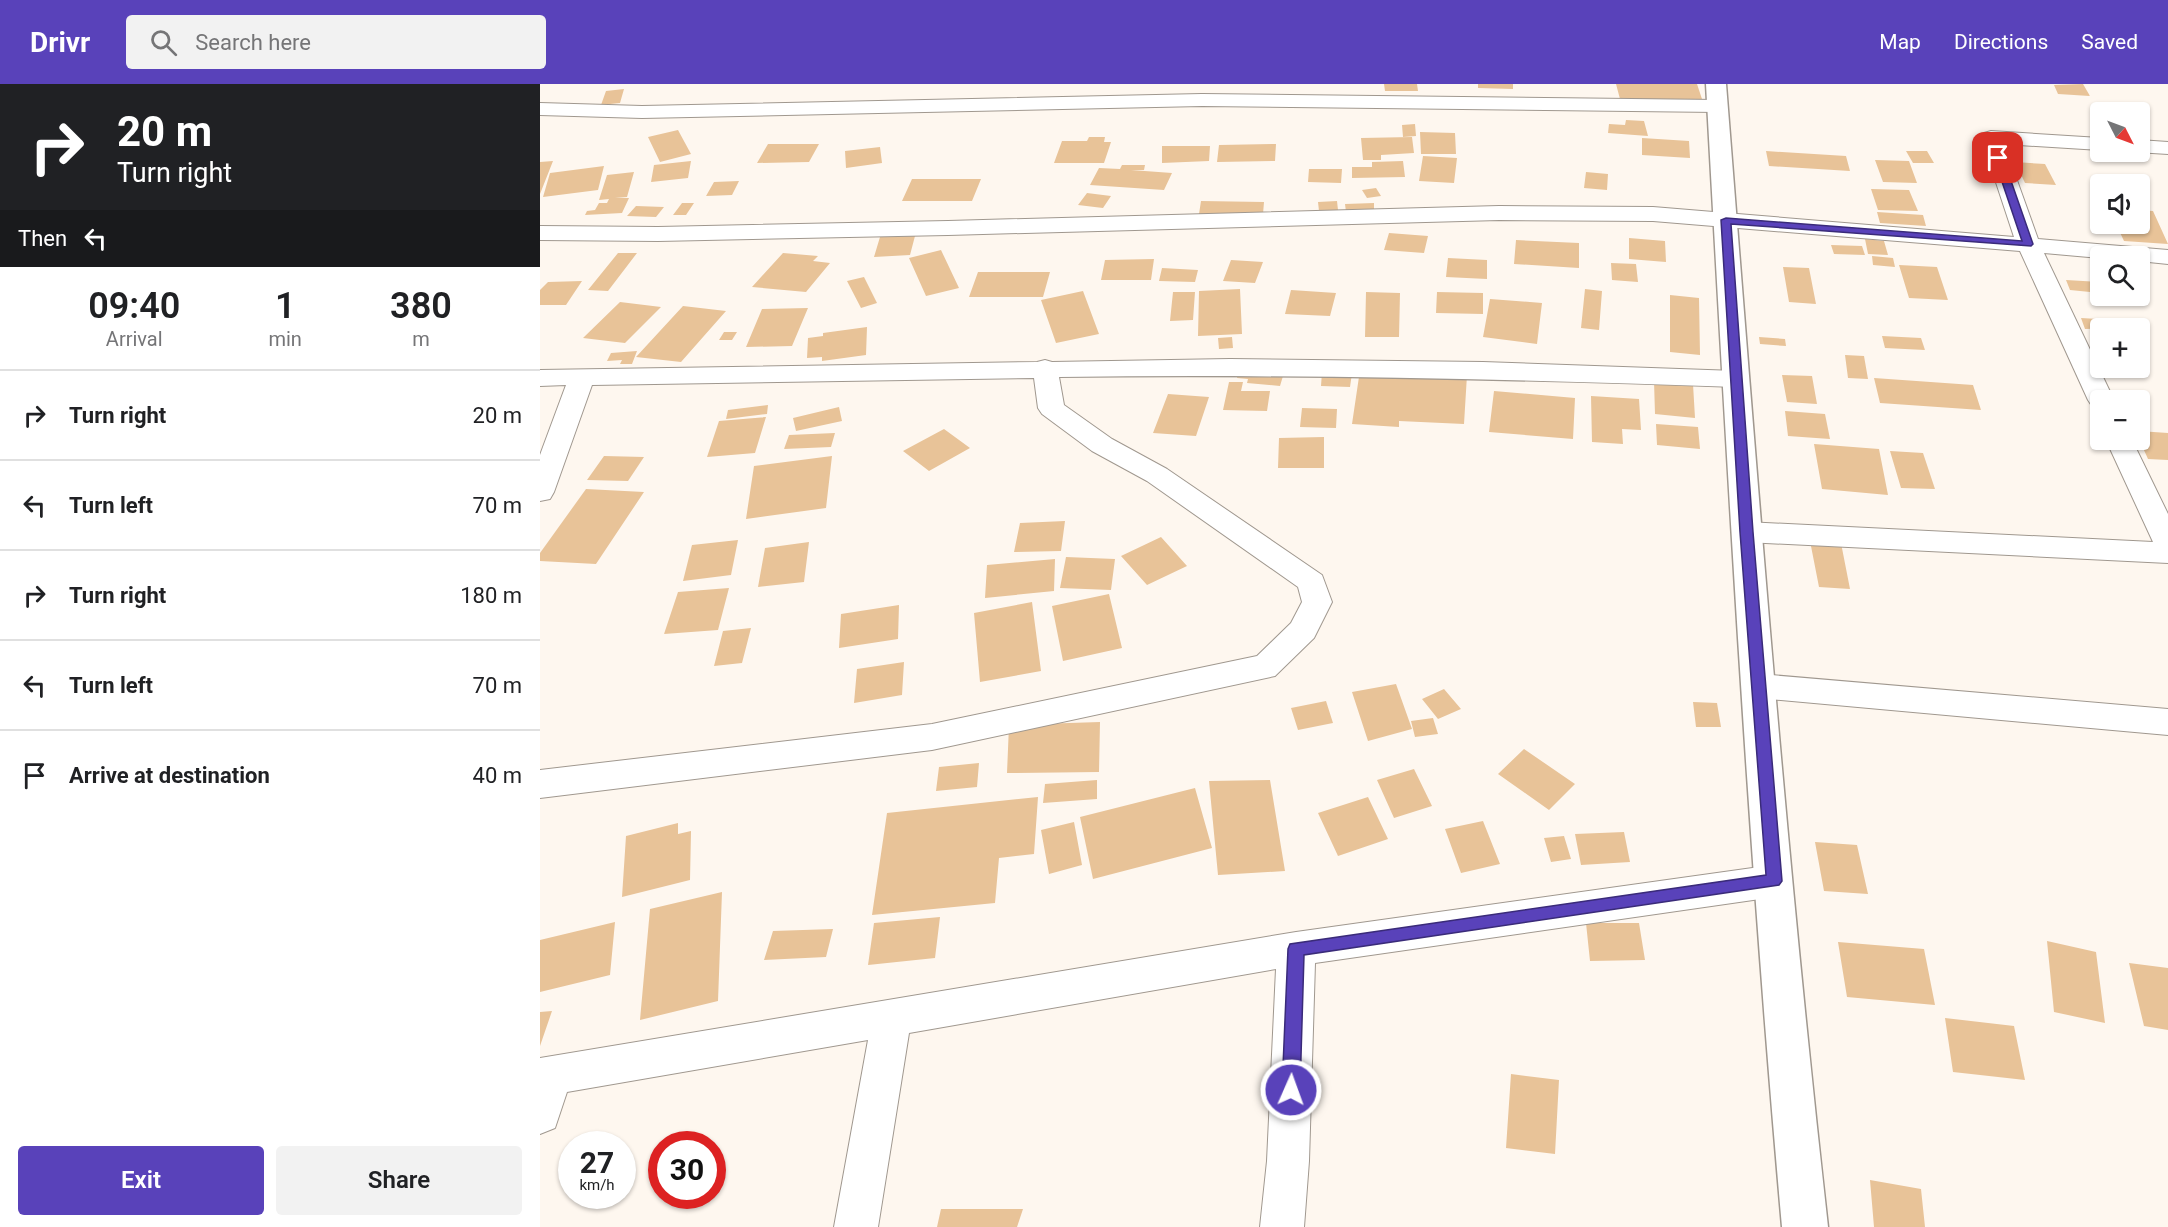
<!DOCTYPE html>
<meta charset="utf-8">
<style>
:root{--surface:#fff;--page:#f2f2f2;--text:#202124;--muted:#757577;--line:#e0e0e0;--accent:#5942ba}
body{margin:0;font-family:Roboto,sans-serif;background:var(--page);color:var(--text);height:100vh;display:flex;flex-direction:column;font-size:22px;white-space:nowrap}
*{box-sizing:border-box;margin:0}
p{font-size:20px;color:var(--muted)}
.icon{flex:none;width:33px;height:33px;fill:none;stroke:currentColor;stroke-width:2;stroke-linecap:round;stroke-linejoin:round}
.map{position:relative;flex:1;overflow:hidden}
.side{display:flex;flex-direction:column;background:var(--surface);width:540px}
.side>*{flex:none}
.guide{background:#202124;color:#fff;overflow:hidden}
.needle{width:39px;rotate:132deg}
.tools{position:absolute;left:1550px;top:18px;display:grid;gap:12px}
.tools a{display:grid;place-items:center;width:60px;height:60px;border-radius:6px;background:var(--surface);box-shadow:0 2px 4px #0004;font-size:30px}
.speed{position:absolute;left:18px;top:1047px;display:flex;gap:12px;font-size:30px;font-weight:700;text-align:center}
.speed>*{display:grid;place-content:center;width:78px;height:78px;border-radius:50%;background:var(--surface);box-shadow:0 2px 4px #0004;line-height:1}
.speed small{font-size:15px;font-weight:400}
.speed .limit{border:9px solid #d22;background:#fff;color:#111}
.pin{position:absolute;display:grid;place-items:center;width:51px;height:51px;color:#fff;margin:-26px;border-radius:12px;box-shadow:0 3px 9px #0006}
.me{position:absolute;width:66px;margin:-33px;rotate:2deg;stroke-linejoin:round;filter:drop-shadow(0 0 4px #0008)}
.turn{display:flex;align-items:center;gap:21px;height:126px;padding:0 18px;font-size:27px}
.turn .icon{width:78px;height:78px;stroke-width:2.5}
.turn b{display:block;font-size:42px;line-height:51px}
.then{display:flex;align-items:center;height:57px;padding:0 18px;background:#0003;gap:12px;font-size:22px}
.eta{display:flex;justify-content:space-evenly;align-items:center;height:102px;text-align:center}
.eta b{font-size:36px;font-weight:600;line-height:42px}
.button{display:flex;gap:12px;margin-top:auto;padding:12px 18px}
.button a{flex:1;height:69px;border-radius:6px;background:var(--accent);color:#fff;font-size:24px;font-weight:600;line-height:69px;text-align:center}
.button a+a{background:var(--page);color:var(--text)}
ul{padding:0;list-style:none}
li{display:flex;align-items:center;gap:18px;height:90px;padding:0 18px;border-top:2px solid var(--line)}
li div{flex:1}
li b{display:block;font-size:22px}
li em{font-style:normal}
header{display:flex;align-items:center;gap:36px;box-sizing:border-box;height:84px;padding:0 30px;background:var(--accent);color:#fff}
header strong{font-size:28px}
nav{display:flex;gap:33px;margin-inline-start:auto;font-size:21px}
.search{width:420px;height:54px;background:var(--page);display:flex;align-items:center;gap:15px;box-sizing:border-box;padding:0 21px;border-radius:6px;color:var(--muted);font-size:22px}
main{display:flex;flex:1;min-height:0}
.map>svg:first-child{display:block}
.building{fill:#e8c398}
.lines{fill:none;stroke-linecap:round;stroke-linejoin:round}
.minor-casing{stroke:#a0988f;stroke-width:2}
.secondary-casing{stroke:#a0988f;stroke-width:3}
.minor{fill:#fff;fill-rule:evenodd}
.secondary{fill:#fff;fill-rule:evenodd}
.route{fill:#5942ba;stroke:#3a2b79;stroke-width:1.5}
</style>
<header>
<strong>Drivr</strong>
<div class="search"><svg class="icon" aria-label="search" viewBox="0 0 24 24"><circle cx="10" cy="10" r="6"/><path d="M15 15l6 6"/></svg>Search here</div>
<nav><a>Map</a><a>Directions</a><a>Saved</a></nav>
</header>
<main>
<section class="side">
<div class="guide">
<div class="turn"><svg class="icon" aria-label="right" viewBox="0 0 24 24"><path d="M7 20v-9h11M14 6l5 5-5 5"/></svg><div><b>20 m</b>Turn right</div></div>
<div class="then">Then<svg class="icon" aria-label="left" viewBox="0 0 24 24"><path d="M17 20v-9H6M10 6l-5 5 5 5"/></svg></div>
</div>
<div class="eta">
<div><b>09:40</b><p>Arrival</p></div>
<div><b>1</b><p>min</p></div>
<div><b>380</b><p>m</p></div>
</div>
<ul>
<li><svg class="icon" aria-label="right" viewBox="0 0 24 24"><path d="M7 20v-9h11M14 6l5 5-5 5"/></svg><div><b>Turn right</b></div><em>20 m</em></li>
<li><svg class="icon" aria-label="left" viewBox="0 0 24 24"><path d="M17 20v-9H6M10 6l-5 5 5 5"/></svg><div><b>Turn left</b></div><em>70 m</em></li>
<li><svg class="icon" aria-label="right" viewBox="0 0 24 24"><path d="M7 20v-9h11M14 6l5 5-5 5"/></svg><div><b>Turn right</b></div><em>180 m</em></li>
<li><svg class="icon" aria-label="left" viewBox="0 0 24 24"><path d="M17 20v-9H6M10 6l-5 5 5 5"/></svg><div><b>Turn left</b></div><em>70 m</em></li>
<li><svg class="icon" aria-label="arrive" viewBox="0 0 24 24"><path d="M6 21V4h12l-3 4 3 4H6"/></svg><div><b>Arrive at destination</b></div><em>40 m</em></li>
</ul>
<div class="button"><a>Exit</a><a>Share</a></div>
</section>
<div class="map">
<svg width="1628" height="1143" viewBox="0 0 1628 1143">
<rect width="100%" height="100%" fill="#fef7ef"/>
<!-- building -->
<path class="building" d="M844,0H877L878,7H845Z
M938,0H973V5L938,4Z
M1076,0H1157L1162,15H1080Z
M1543,0L1550,12L1518,10L1514,1Z
M84,5L80,19L61,21L66,7Z
M1086,36L1104,37L1108,52L1068,49L1069,40L1085,41Z
M875,40L876,52L863,53L862,41Z
M138,46L151,70L120,78L108,53Z
M880,48L915,49L916,70H881Z
M549,53H565L564,58H571L564,79H514L522,57H547Z
M872,53L874,69L841,71V76H823L821,54Z
M1102,54L1149,57L1150,74L1102,71Z
M228,60H279L269,78L217,79Z
M736,60L735,77L677,78L679,61Z
M622,62H670L669,77L622,79Z
M340,63L342,79L306,84L305,67Z
M1226,67L1306,72L1310,87L1229,82Z
M1366,67H1387L1394,79H1373Z
M883,72L917,74L914,99L879,97Z
M1335,76L1369,77L1377,99L1343,98Z
M13,77L0,110V78Z
M151,77L148,94L111,98L114,81Z
M863,77L865,93L812,94V83H832V78Z
M1475,78L1505,80L1516,101L1485,99Z
M582,81H605L604,86H591L632,89L624,106L550,101L559,84L580,85Z
M64,82L58,106L3,113L10,89Z
M769,85H802L801,99L768,98Z
M94,88L87,113L75,114H89L82,129L45,131L47,127L55,126L59,119H67L69,115L59,116L67,91Z
M1046,88L1068,90L1067,106L1044,104Z
M372,95H441L432,117H362Z
M199,97L192,111L166,112L174,98Z
M836,104L841,112L827,114L822,106Z
M1331,105L1369,106L1378,127L1338,126Z
M547,109L571,112L563,124L538,121Z
M661,117L724,118L723,130H659Z
M797,117L798,126L779,127L778,118Z
M142,119H154L146,131H133Z
M834,119V128H806L805,120Z
M96,122L124,123L116,133L87,132Z
M1599,126L1613,127L1628,160L1584,157L1576,140H1599Z
M1337,128L1383,131L1386,142L1340,139Z
M849,149L888,152L884,169L844,166Z
M375,152L370,171L334,173L340,153Z
M1089,154L1125,157L1126,178L1089,175Z
M1325,155L1344,157L1348,171L1328,170Z
M976,156L1039,159V184L974,180Z
M1291,161L1322,162L1325,171L1294,170Z
M401,166L419,204L386,212L369,174Z
M78,169H97L68,207L48,206Z
M243,169L278,172L273,177L290,179L266,208L212,203Z
M1332,172L1353,174L1355,183L1333,181Z
M908,174L947,176V195L906,193Z
M614,175L611,196H561L565,176Z
M691,176L723,178L715,199L683,197Z
M1071,179L1096,180L1098,198L1072,196Z
M1359,181L1397,183L1408,216L1369,214Z
M1243,183L1269,184L1276,220L1249,218Z
M622,184L658,186L655,198L619,197Z
M438,188H510L503,213H429Z
M324,193L337,219L321,224L307,197Z
M1526,196L1560,198V209L1530,206Z
M42,197L26,221H0V206L8,198Z
M700,205L702,250L658,252L659,207Z
M1045,205L1062,207L1059,246L1041,244Z
M751,206L796,209L790,232L745,230Z
M543,207L559,250L516,259L501,216Z
M633,208H655L653,236L630,237Z
M826,208L860,209L859,253H825Z
M897,208L943,209V230L896,229Z
M1130,211L1159,214L1160,271L1130,268Z
M950,215L1002,219L997,260L943,253Z
M80,218L121,223L85,259L43,254Z
M143,222L186,227L141,278L96,273Z
M268,224L252,262L206,263L222,225Z
M1541,234L1575,236L1579,244L1545,245Z
M327,243L326,271L282,277V273L267,274L268,254L283,252V249Z
M184,248H197L192,256H179Z
M1342,252L1381,254L1385,266L1345,264Z
M692,253L693,264L679,265L678,254Z
M1219,253L1245,255L1246,262L1220,260Z
M97,267L92,280H80L82,276L67,277L71,269Z
M1305,271L1324,272L1328,295L1308,294Z
M820,286L927,291L924,340L859,337V343L812,340Z
M698,288L743,292L740,302L707,299L708,295L697,294Z
M782,288L812,289L810,303L781,302Z
M1242,291L1272,292L1277,320L1247,318Z
M1334,294L1433,301L1441,326L1340,319Z
M1114,297L1153,300L1155,334L1115,330Z
M689,298H703L701,307H730L727,327L683,326Z
M954,307L1035,314L1033,355L949,348Z
M628,310L669,313L656,352L613,349Z
M1051,312L1099,315L1101,346L1082,345L1083,360L1052,358Z
M228,321L227,330L186,335L188,326Z
M299,323L302,337L256,347L253,334Z
M762,324L797,325L796,344L760,343Z
M1245,327L1285,330L1290,355L1248,352Z
M226,333L215,369L167,373L179,337Z
M1116,340L1158,343L1160,365L1117,361Z
M404,345L430,364L389,387L363,367Z
M1599,347L1628,349V376L1608,375L1599,355Z
M295,349L291,363L244,365L249,351Z
M784,353V384H738L739,354Z
M1274,360L1339,365L1348,411L1282,405Z
M1350,367L1383,369L1395,405L1361,404Z
M64,372L104,373L88,397L47,396Z
M292,372L286,424L206,435L214,382Z
M46,405L104,408L56,480L0,477V469Z
M525,437L521,467L474,468L480,439Z
M621,453L647,482L607,501L581,472Z
M198,456L191,491L143,497L152,461Z
M1270,457L1301,459L1310,505L1279,503Z
M269,458L264,498L218,503L225,464Z
M526,473L575,475L571,506L520,504Z
M515,475L514,507L445,514L447,481Z
M189,504L178,546L124,550L138,508Z
M569,510L582,564L523,577L512,522Z
M492,518L501,587L440,598L434,529Z
M359,521L358,555L299,564L301,530Z
M211,544L202,579L174,582L183,547Z
M364,578L362,611L314,619L317,585Z
M856,600L872,645L828,657L812,608Z
M904,605L921,625L898,635L882,615Z
M786,617L793,639L758,646L751,624Z
M1153,618L1177,619L1181,643H1156Z
M893,634L898,650L875,653L871,637Z
M560,638L559,688L467,689L469,641Z
M984,665L1035,700L1009,726L958,690Z
M439,679L437,703L396,707L399,683Z
M874,685L892,722L854,734L837,696Z
M557,696V715L503,719L505,700Z
M730,696L745,787L678,791L669,697Z
M655,704L672,764L553,795L540,733Z
M498,713L494,770L459,774L455,819L332,831L347,729Z
M828,713L848,755L798,772L778,729Z
M943,737L960,780L921,789L905,745Z
M534,738L542,781L509,790L501,746Z
M138,739V750L151,747L150,796L82,813L86,752Z
M1084,748L1090,778L1041,781L1035,750Z
M1024,752L1031,775L1011,778L1004,754Z
M1275,758L1317,761L1328,810L1284,807Z
M182,808L178,917L100,936L110,825Z
M400,833L395,874L328,881L334,839Z
M75,838L70,891L0,908V856Z
M1046,839H1099L1105,876L1050,877Z
M293,845L286,873L224,876L233,847Z
M1507,857L1556,868L1565,939L1514,928Z
M1298,858L1384,865L1395,921L1307,913Z
M1589,879L1628,884V946L1604,942Z
M12,927L0,962V928Z
M1405,934L1474,942L1485,996L1413,988Z
M971,990L1019,996L1015,1070L966,1064Z
M1330,1096L1381,1105L1385,1143H1334Z
M401,1125H483L477,1143H397Z"/>
<g class="lines">
<defs>
<path id="minor" d="M662,10L1177,16L1184,18L1187,22L1184,26L1177,28L662,22L102,34L0,31V19L102,22Z
M1451,47L1560,54V66L1464,60L1498,155L1628,166V180L1599,177V172L1560,174L1504,169L1574,316H1560V324L1552,322L1548,316L1480,167L1113,137L959,136L408,151L118,157L0,156V142L118,143L408,137L959,122L1113,123L1474,153L1441,53L1444,49Z
M1599,56L1628,58V70L1596,68H1599Z
M690,275L943,278L1196,287L1205,290L1209,295L1205,300L1196,303C970,295 745,290 519,293L524,321L572,355L627,385L782,491L792,518L774,554L735,592L392,666L0,714V686L392,640L717,572L751,539L762,518L758,503L607,397L552,367L502,330L498,324L494,294L52,301L14,408L10,415L0,417V371L26,301L0,302V286L497,278L505,276L512,278Z
M1566,356H1592L1628,430V479L1206,458L1196,455L1192,448L1196,441L1206,438L1613,458Z
M1219,590L1628,625V651L1219,614L1208,611L1203,602L1208,593Z
M1234,781L1247,786L1252,797L1247,808L1234,813L775,879L769,1077L764,1143H720L727,1077L736,885L369,949L338,1143H294L328,956L27,1008L15,1044L0,1050V974L756,848Z"/>
<path id="secondary" d="M1166,0H1186C1216,381 1245,763 1288,1143H1242C1208,763 1187,381 1166,0Z"/>
</defs>
<!-- minor casing -->
<use href="#minor" class="minor-casing"/>
<!-- secondary casing -->
<use href="#secondary" class="secondary-casing"/>
<!-- minor -->
<use href="#minor" class="minor"/>
<!-- secondary -->
<use href="#secondary" class="secondary"/>
</g>
<!-- route -->
<path class="route" d="M1455,72L1463,74L1493,160L1491,162L1191,140L1213,448L1242,797L1239,801L764,871L760,1006L757,1012L751,1015L745,1012L742,1006L748,865L750,860L1226,791L1200,448L1181,136L1186,134L1482,157L1454,74Z"/>
</svg>
<div class="tools">
<a><svg class="needle" viewBox="-14 -14 28 28"><path d="M0-13l5 13h-10z" fill="#e53935"/><path d="M0 13l5-13h-10z" fill="#757577"/></svg></a>
<a><svg class="icon" aria-label="sound" viewBox="0 0 24 24"><path d="M4 9h4l5-4v14l-5-4H4zM17 9q2 3 0 6"/></svg></a>
<a><svg class="icon" aria-label="search" viewBox="0 0 24 24"><circle cx="10" cy="10" r="6"/><path d="M15 15l6 6"/></svg></a>
<a>+</a>
<a>−</a>
</div>
<div class="speed"><div>27<small>km/h</small></div><div class="limit">30</div></div>
<div class="pin" style="left:1458px;top:74px;background:#d93025"><svg class="icon" aria-label="arrive" viewBox="0 0 24 24"><path d="M6 21V4h12l-3 4 3 4H6"/></svg></div>
<svg class="me" style="left:751px;top:1006px" viewBox="-20 -20 40 40"><circle r="17" fill="#5942ba" stroke="#fff" stroke-width="3"/><path d="M0-11L8 9 0 5-8 9z" fill="#fff"/></svg>
</div>
</main>
